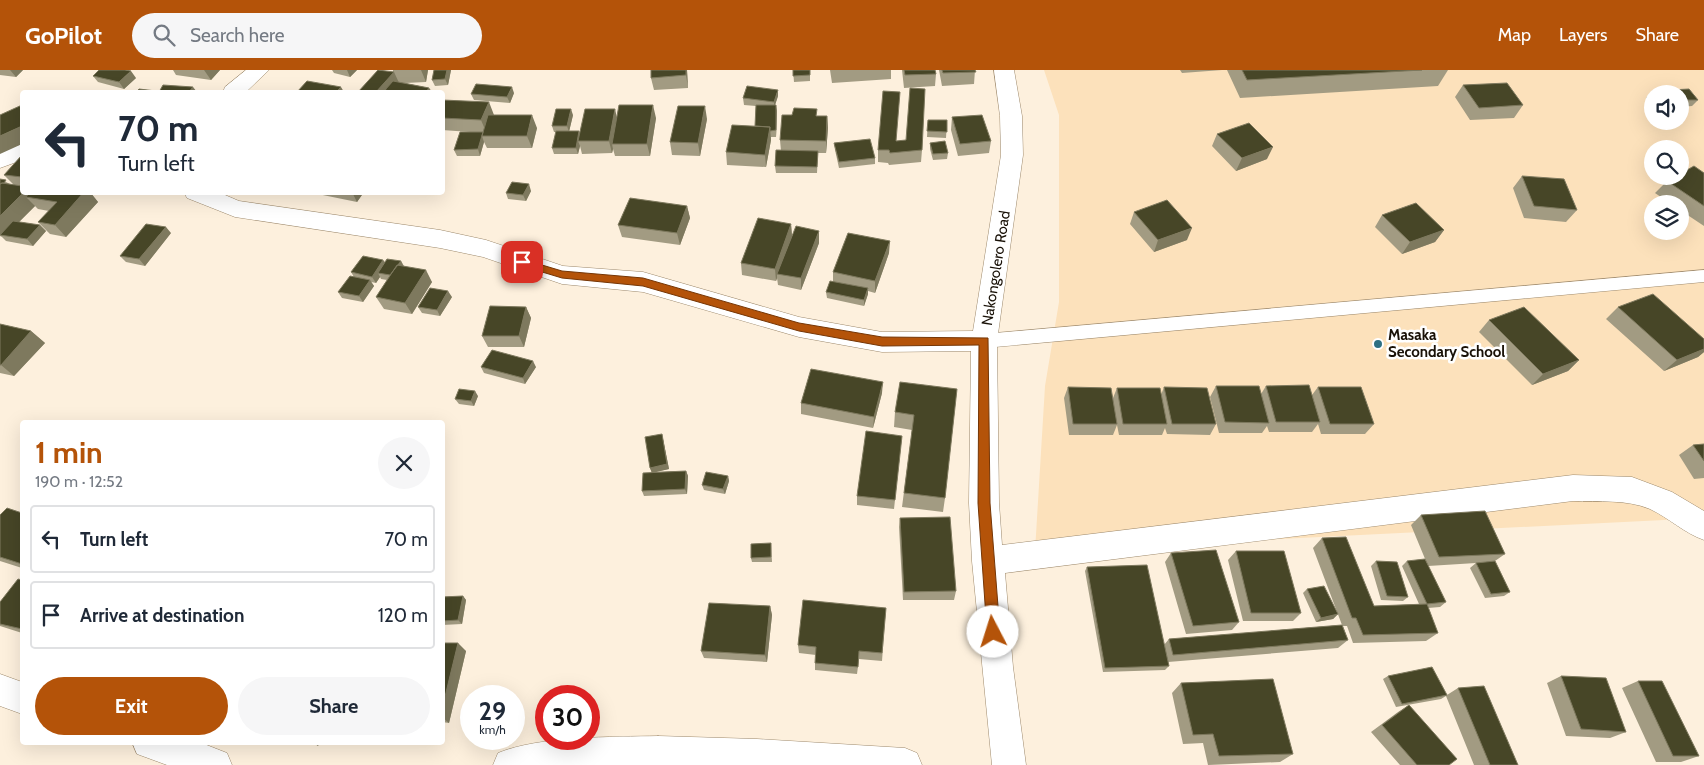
<!DOCTYPE html>
<meta charset="utf-8">
<style>
:root{--surface:#fff;--page:#f6f6f7;--text:#1f2937;--muted:#747a83;--line:#e0e1e3;--accent:#b45309}
body{margin:0;font-family:Cabin,sans-serif;background:var(--page);color:var(--text);height:100vh;display:flex;flex-direction:column;font-size:19px;white-space:nowrap}
*{box-sizing:border-box;margin:0}
p{font-size:16px;color:var(--muted)}
.icon{flex:none;width:28px;height:28px;fill:none;stroke:currentColor;stroke-width:2;stroke-linecap:round;stroke-linejoin:round}
.map{position:relative;flex:1;overflow:hidden}
.sheet{position:absolute;left:20px;top:350px;width:425px;height:325px;display:flex;flex-direction:column;background:var(--surface);border-radius:5px;box-shadow:0 5px 20px #0002}
.sheet>*{flex:none}
.guide{position:absolute;left:20px;top:20px;width:425px;height:105px;border-radius:5px;box-shadow:0 5px 20px #0002;background:#fff;color:var(--text);overflow:hidden}
.controls{position:absolute;left:1644px;top:15px;display:grid;gap:10px}
.controls a{display:grid;place-items:center;width:45px;height:45px;border-radius:50%;background:var(--surface);box-shadow:0 5px 20px #0002;font-size:25px}
.speed{position:absolute;left:460px;top:615px;display:flex;gap:10px;font-size:25px;font-weight:700;text-align:center}
.speed>*{display:grid;place-content:center;width:65px;height:65px;border-radius:50%;background:var(--surface);box-shadow:0 5px 20px #0002;line-height:1}
.speed small{font-size:12px;font-weight:400}
.speed .limit{border:8px solid #d22;background:#fff;color:#111}
.pin{position:absolute;display:grid;place-items:center;width:42px;height:42px;color:#fff;margin:-21px;border-radius:10px;box-shadow:0 2px 8px #0006}
.me{position:absolute;width:55px;margin:-28px;rotate:355deg;stroke-linejoin:round;filter:drop-shadow(0 0 4px #0008)}
.turn{display:flex;align-items:center;gap:18px;height:105px;padding:0 15px;font-size:22px}
.turn .icon{width:65px;height:65px;stroke-width:2.5}
.turn b{display:block;font-size:35px;line-height:42px}
.round{display:grid;place-items:center;flex:none;width:52px;height:52px;border-radius:26px;background:var(--page)}
.overview{display:flex;align-items:center;justify-content:space-between;height:85px;padding:0 15px}
h1{font-size:30px;font-weight:700;line-height:38px;color:var(--accent)}
.cta{display:flex;gap:10px;margin-top:auto;padding:10px 15px}
.cta a{flex:1;height:58px;border-radius:30px;background:var(--accent);color:#fff;font-size:20px;font-weight:700;line-height:58px;text-align:center}
.cta a+a{background:var(--page);color:var(--text)}
ul{padding:0;list-style:none}
li{display:flex;align-items:center;gap:15px;height:68px;margin:0 10px 8px;padding:0 5px;border:2px solid var(--line);border-radius:5px}
li div{flex:1}
li b{display:block;font-size:19px}
li em{font-style:normal}
header{display:flex;align-items:center;gap:30px;box-sizing:border-box;height:70px;padding:0 25px;background:var(--accent);color:#fff}
header strong{font-size:24px}
nav{display:flex;gap:28px;margin-inline-start:auto;font-size:18px}
.search{width:350px;height:45px;background:var(--page);display:flex;align-items:center;gap:12px;box-sizing:border-box;padding:0 18px;border-radius:28px;color:var(--muted);font-size:19px}
.map>svg:first-child{display:block}
.built{fill:#fce1bb;fill-rule:evenodd}
.lines{fill:none;stroke-linecap:round;stroke-linejoin:round}
.service-casing{stroke:#9d896c;stroke-width:1}
.minor-casing{stroke:#9d896c;stroke-width:1}
.service{fill:#fff;fill-rule:evenodd}
.minor{fill:#fff;fill-rule:evenodd}
.wall{fill:#a29b82}
.shaded-wall{fill:#7e795e}
.building{fill:#474627;stroke:#7e795e}
.route{fill:#b45309;stroke:#753606}
.poi-dot{fill:#2e7083;stroke:#fff;stroke-width:2}
.labels{text-anchor:middle;stroke-width:5;stroke-linejoin:round;paint-order:stroke}
.street-label{font-size:15px;fill:#191107;stroke:#fff}
.poi-label{font-size:15px;font-weight:bold;fill:#191107;stroke:#fff;text-anchor:start}
</style>
<header>
<strong>GoPilot</strong>
<div class="search"><svg class="icon" aria-label="search" viewBox="0 0 24 24"><circle cx="10" cy="10" r="6"/><path d="M15 15l6 6"/></svg>Search here</div>
<nav><a>Map</a><a>Layers</a><a>Share</a></nav>
</header>
<div class="map">
<svg width="1704" height="695" viewBox="0 0 1704 695">
<rect width="100%" height="100%" fill="#fdf0dd"/>
<!-- built -->
<path class="built" d="M1044,0H1704V448L1035,481L1045,316L1059,232V45ZM1652,24H1680V51H1652ZM1652,79H1680V106H1652ZM1652,134H1680V161H1652Z"/>
<g class="lines">
<defs>
<path id="service" d="M1704,200V212L984,278L978,276L976,271L978,266L984,264Z"/>
<path id="minor" d="M246,0H269L246,22H223L225,17Z
M994,0H1014L1022,46L1023,85L997,271L999,433L1002,475L1573,405L1632,407L1672,422L1704,441V470C1684,463 1669,448 1650,439C1626,429 1599,432 1573,431L1005,503L1013,597L1026,695H992L972,491L969,433L971,281L882,282L799,267L643,222L562,214L483,187L440,178L235,147L187,128L184,122H218L239,131L440,160L486,170L563,196L643,202L799,247L882,262L973,261L1001,85L1000,46Z
M22,74V90L0,98V82Z
M0,604L22,612V644L0,636Z
M658,666L757,669L905,678L917,683L922,695H493L498,683C539,666 613,667 658,666Z
M132,672H199L227,683L232,695H167L137,684Z"/>
</defs>
<!-- service casing -->
<use href="#service" class="service-casing"/>
<!-- minor casing -->
<use href="#minor" class="minor-casing"/>
<!-- service -->
<use href="#service" class="service"/>
<!-- minor -->
<use href="#minor" class="minor"/>
</g>
<!-- wall -->
<path class="wall" d="M0,0H23L16,7L0,5Z
M173,0H220L211,10L176,5Z
M332,0H357L350,7L334,3Z
M393,0H428L426,12L405,13L429,18L432,22H358L393,2Z
M434,0H451L448,15L435,16L432,10Z
M687,0L688,18L654,20L651,8Z
M793,0H810V11L794,12Z
M830,0H891V9L832,13Z
M902,0H935L936,4L935,16L904,18Z
M939,0H975L974,14L942,16Z
M1180,0H1222L1182,3Z
M1227,0H1448L1438,16L1240,28Z
M93,6L136,8L124,19L98,12Z
M1463,15L1523,35L1514,48L1470,50L1455,27Z
M1689,19L1698,30L1692,36L1680,37V24H1652V35L1646,28L1652,21Z
M514,23L510,33L474,30L471,24Z
M778,26L775,35L777,41L776,67H771V70L766,97L727,95L726,82L755,56L756,36L744,35L743,28Z
M442,30L493,45L537,58L532,78H487L484,72L480,86H457L454,80L470,62L442,60Z
M573,45L569,61H579L580,63L617,48H656L650,86H615L613,79L612,83L582,84L580,76L578,84H554L552,78L556,62H554L552,56Z
M817,46H827L828,58L826,83H818L817,103H776L775,96L781,81L780,70Z
M952,47L991,71L989,83L958,86L951,60Z
M707,49L700,86L672,85L670,72Z
M928,50H947L946,68L927,67Z
M1217,64L1267,89L1236,101L1212,76Z
M897,71L922,80L921,92L889,95L888,93L878,92V80Z
M834,73L875,88V94L839,98L835,80Z
M930,73L948,83L947,89L933,90L930,79Z
M22,85V122H90L98,132L66,167L50,164L38,152L49,141L38,139L35,136L19,152L40,155L46,161L33,176L6,171L2,167L0,166V109L10,114L14,115L4,105Z
M1704,103V156L1680,140V134H1671L1655,123L1667,111Z
M1522,106L1577,140L1566,152L1524,148L1513,118Z
M531,121L526,131L508,129L506,123Z
M308,122H364L357,132Z
M687,136L690,148L680,175L622,167L618,155Z
M1134,142L1187,170L1154,182L1130,154Z
M1382,145L1444,160L1435,172L1402,184L1375,157Z
M791,154L792,166L819,173L801,220L778,215L777,208L776,211L742,205L741,193Z
M171,163L145,196L126,192L120,186Z
M889,183L875,223L868,221V224L864,236L827,228L826,222L833,211V202Z
M383,190L385,192L401,191L404,196L432,212L412,244L384,239L376,227L387,210L381,209L380,207L376,213L371,212L374,216L363,232L342,228L338,222L354,207L351,202Z
M452,227L440,246L422,243L418,237Z
M526,237L531,248L524,277H488L482,266Z
M1618,237L1704,269V282L1698,287L1664,301L1606,249Z
M1489,250L1579,290L1568,301L1532,315L1479,262Z
M0,254L31,261L45,273L14,306L0,303Z
M481,297H536L525,314L484,303Z
M1216,316L1261,324L1266,316L1312,325L1318,317L1374,354L1365,364H1321L1318,354L1312,362H1269L1267,356L1262,363H1219L1210,327Z
M1068,317L1113,328L1117,318L1161,325L1164,317L1216,354L1210,365L1167,364L1165,358L1162,365H1119L1117,355L1113,365H1069L1064,328Z
M957,319L945,428L943,442L902,437L912,360L894,357L895,342Z
M882,323L873,358L801,344V333Z
M478,326L474,336L459,334L455,329Z
M902,366L894,439L857,435V426Z
M663,369L669,399L654,402L686,401L688,406L687,424L644,426L642,421L652,403L650,398Z
M1704,374V408L1694,409L1679,385L1693,375Z
M728,406L729,411L725,424L704,420L702,415Z
M22,443V498L0,491V445Z
M1421,445L1505,484L1495,491L1510,522L1504,526L1485,528L1470,498L1476,493L1428,496L1411,455Z
M900,448L956,521L954,530H903L899,457Z
M1322,468L1374,536L1419,534L1402,496L1407,491L1446,532L1440,537L1428,538L1438,563L1426,571L1353,573L1347,556H1343L1348,570L1338,578L1168,592L1169,596L1165,600L1103,602L1085,501L1087,497L1164,575L1169,569L1342,555L1313,478Z
M771,473L772,492H752L751,488Z
M1236,481L1301,543L1293,551H1243L1228,490Z
M1171,483L1239,552L1232,560L1186,564L1165,492Z
M1376,491L1408,527L1403,531L1381,530L1371,496Z
M22,510V563L0,556V532Z
M1307,519L1338,544L1333,549L1316,552L1303,523Z
M463,526L466,530L462,554L442,555V527Z
M770,536L772,545L767,592L704,588L701,581Z
M886,538L882,591L859,589L857,604L815,600V593L816,585L799,583L798,575Z
M442,573L466,581L449,653L442,652Z
M1388,606L1447,625L1458,618L1518,695H1474L1446,626L1441,629L1396,637L1383,609Z
M1561,606L1626,662L1610,668L1566,666L1547,613Z
M1638,611L1699,686L1681,692H1656L1622,618Z
M1181,613L1293,684L1280,692L1208,695L1203,673L1183,674L1172,623Z
M1409,635L1449,695H1400L1371,662L1398,642Z"/>
<!-- shaded-wall -->
<path class="shaded-wall" d="M10,0H23L16,7Z
M204,0H220L211,10Z
M347,0H357L350,7Z
M421,0H428L426,12Z
M447,0H451L448,15L445,9Z
M686,0H687L688,18L686,5Z
M131,1L136,8L124,19L119,12Z
M394,2L400,15L385,20L386,22H376Z
M193,17L197,22H189Z
M341,17L344,22H336Z
M512,17L514,23L510,33L507,27Z
M429,18L432,22H426Z
M778,20V26L774,38V32Z
M489,32L494,45L486,62L481,50Z
M653,35L656,48L650,86L647,74Z
M776,35L777,41L776,67Z
M705,36L707,49L700,86L698,73Z
M571,39L573,45L569,62L567,56Z
M615,39L618,52L612,74L613,79L612,83L609,71Z
M532,45L537,58L532,78L527,66Z
M827,46L828,58L826,83V71Z
M22,56V74L0,84V66Z
M770,57L771,70L766,97L765,85Z
M579,61L581,68L578,71L580,76L578,84L576,78Z
M482,66L484,72L480,86L478,79Z
M1273,77L1267,89L1236,101L1242,88Z
M529,114L531,121L526,131L523,125Z
M24,122H33L26,127L35,136L5,166L1,165L0,164V146Z
M84,122H90L98,132L66,167L55,155Z
M352,122H364L357,132Z
M687,136L690,148L680,175L677,163Z
M791,154L792,166L777,204V208L776,211L775,199Z
M40,155L46,161L33,176L27,169Z
M166,157L171,163L145,196L139,189Z
M1192,158L1187,170L1154,182L1158,170Z
M1444,160L1435,172L1402,184L1410,172Z
M819,161V173L801,220V208Z
M890,171L889,183L875,223V211Z
M383,190L387,196L378,203L380,207L376,213L372,207Z
M401,191L404,197L392,206Z
M426,200L432,212L412,244L405,233Z
M370,210L374,216L363,232L359,226Z
M868,218V224L864,236V230Z
M448,221L452,227L440,246L437,240Z
M526,237L531,248L524,277L519,266Z
M31,261L45,273L14,306L1,295Z
M1704,279V282L1698,287L1664,301L1677,290Z
M1579,290L1568,301L1532,315L1543,304Z
M533,291L536,297L525,314L523,308Z
M883,312L882,323L873,358L874,347Z
M475,321L478,326L474,336L471,331Z
M662,364L669,399L652,403L650,398Z
M686,401L688,406L687,424L685,419Z
M728,406L729,411L725,424L723,419Z
M463,526L466,530L462,554L458,550Z
M770,536L772,545L767,592L765,585Z
M1338,544L1333,549L1316,552L1321,548Z
M458,573L466,581L449,653L442,647V639Z
M312,672H320L318,676Z"/>
<!-- building -->
<path class="building" d="M99,0H125L131,1L119,12L93,6Z
M378,0L394,2L376,22H358Z
M434,0H447L445,9L432,10Z
M651,0H686V5L651,8Z
M793,0H810V5L793,6Z
M904,0H935L936,4L905,5Z
M942,0H975L976,2L943,3Z
M1242,0H1422L1247,10Z
M307,11L341,17L336,22H297Z
M393,11L429,18L426,22H396L385,20Z
M1507,13L1523,35L1479,38L1463,15Z
M476,14L512,17L507,27L471,24Z
M163,15L193,17L189,22H159Z
M747,16L778,20L774,32L743,28Z
M910,18L925,19L922,80L890,83L889,80H878L883,21L900,22L896,71L906,70Z
M139,19L156,21L155,22H136Z
M1689,19L1698,30H1680V24H1654L1652,21Z
M442,30L489,32L481,50L442,48Z
M22,35V56L0,66V45Z
M619,35H653L647,74H612Z
M756,35H776V60L770,61V57L755,56Z
M678,36H705L698,73L670,72Z
M794,38L817,39L816,46H827L826,71L780,70L782,45H792Z
M556,39H571L567,56H552Z
M585,39H615L609,71H578Z
M488,45H532L527,66H482Z
M982,45L991,71L960,74L952,47Z
M928,50H947V62L927,61Z
M1249,53L1273,77L1242,88L1217,64Z
M732,55L770,57L765,85L726,82Z
M556,61H579L576,78H552Z
M460,62H483L478,79L454,80Z
M870,69L875,88L839,92L834,73Z
M945,71L948,83L933,84L930,73Z
M776,80L818,81L817,97L775,96Z
M22,85V107L4,105Z
M1694,96L1704,103V136L1667,111L1675,106H1680V104Z
M1522,106L1564,109L1577,140L1534,136Z
M0,109L6,110L4,113H2L0,114Z
M512,112L529,114L523,125L506,123Z
M2,113L22,116V122H24L0,146V114Z
M30,122H84L55,155L38,152L57,132L26,127Z
M630,128L687,136L677,163L618,155Z
M1167,130L1192,158L1158,170L1134,142Z
M1416,133L1444,160L1410,172L1382,145Z
M758,148L791,154L775,199L741,193Z
M13,151L40,155L27,169L0,165Z
M146,154L166,157L139,189L120,186Z
M796,156L819,161L801,208L777,204Z
M848,163L890,171L875,211L833,202Z
M363,186L383,190L372,207L351,202Z
M387,189L401,191L390,205L378,203Z
M397,195L426,200L405,233L376,227Z
M350,206L370,210L359,226L338,222Z
M830,211L868,218L864,230L826,222Z
M430,218L448,221L437,240L418,237Z
M1653,224L1704,269V279L1677,290L1618,237Z
M490,236L526,237L519,266H482Z
M1524,237L1579,290L1543,304L1489,250Z
M0,254L31,261L1,295H0Z
M492,280L533,291L523,308L481,297Z
M811,299L883,312L874,347L801,333Z
M900,312L957,319L945,428L904,423L914,345L895,342Z
M1309,315L1320,352H1276L1266,316Z
M1216,316H1259L1269,353L1225,352Z
M1068,317L1111,318L1117,354H1073Z
M1164,317L1207,318L1216,354H1172Z
M1318,317H1361L1374,354H1330Z
M1117,318H1160L1167,354H1123Z
M459,319L475,321L471,331L455,329Z
M866,361L902,366L895,430L857,426Z
M662,364L667,394L650,398L645,367Z
M1704,374V391L1693,375Z
M686,401L685,419L642,421L643,403Z
M706,402L728,406L723,419L702,415Z
M7,438L22,443V494L0,487V445Z
M1485,441L1505,484L1439,487L1421,445Z
M950,447L956,521L904,522L900,448Z
M1346,467L1374,536L1427,534L1438,563L1363,565L1356,548H1352L1322,468Z
M771,473V487L751,488V474Z
M1216,480L1239,552L1193,556L1171,483Z
M1236,481H1284L1301,543H1251Z
M1425,489L1446,532L1427,534L1407,491Z
M1376,491L1397,492L1408,527L1387,526Z
M1495,491L1510,522L1491,524L1476,493Z
M1147,495L1169,596L1105,598L1087,497Z
M18,509L22,510V559L0,554V532Z
M1324,516L1338,544L1321,548L1307,519Z
M463,526L458,550L442,551V527Z
M803,530L886,538L882,583L859,581L858,597L815,593L816,577L798,575Z
M709,533L770,536L765,585L701,581Z
M1342,555L1348,570L1173,585L1169,569Z
M442,573H458L442,639Z
M1432,597L1447,625L1402,634L1388,606Z
M1561,606L1606,608L1626,662L1581,659Z
M1273,609L1293,684L1219,686L1213,664L1193,665L1181,613Z
M1638,611H1662L1699,686H1673Z
M1484,616L1518,695H1490L1458,618Z
M1409,635L1457,689L1449,695H1417L1382,655Z"/>
<!-- route -->
<path class="route" d="M522,189L562,201L643,208L799,253L882,267L988,268L990,433L1000,562L998,566L993,568L989,566L987,562L978,433L979,275L882,276L799,261L643,216L562,208L519,195L517,192Z"/>
<!-- markers -->
<circle class="poi-dot" cx="1378" cy="274" r="5"/>
<g class="labels">
<!-- street labels -->
<g class="street-label">
<text transform="translate(996 198) rotate(-81)" y="5">Nakongolero Road</text>
</g>
<!-- poi labels -->
<g class="poi-label">
<text x="1388" y="270">Masaka<tspan x="1388" dy="17">Secondary School</tspan></text>
</g>
</g>
</svg>
<div class="controls">
<a><svg class="icon" aria-label="sound" viewBox="0 0 24 24"><path d="M4 9h4l5-4v14l-5-4H4zM17 9q2 3 0 6"/></svg></a>
<a><svg class="icon" aria-label="search" viewBox="0 0 24 24"><circle cx="10" cy="10" r="6"/><path d="M15 15l6 6"/></svg></a>
<a><svg class="icon" aria-label="layers" viewBox="0 0 24 24"><path d="M12 4l9 5-9 5-9-5zM3 14l9 5 9-5"/></svg></a>
</div>
<div class="speed"><div>29<small>km/h</small></div><div class="limit">30</div></div>
<div class="pin" style="left:522px;top:192px;background:#d93025"><svg class="icon" aria-label="arrive" viewBox="0 0 24 24"><path d="M6 21V4h12l-3 4 3 4H6"/></svg></div>
<svg class="me" style="left:993px;top:562px" viewBox="-20 -20 40 40"><circle r="19" fill="#fff"/><path d="M0-13L10 11 0 6-10 11z" fill="#b45309"/></svg>
<div class="guide">
<div class="turn"><svg class="icon" aria-label="left" viewBox="0 0 24 24"><path d="M17 20v-9H6M10 6l-5 5 5 5"/></svg><div><b>70 m</b>Turn left</div></div>
</div>
<section class="sheet">
<div class="overview"><div><h1>1 min</h1><p>190 m · 12:52</p></div><a class="round"><svg class="icon" aria-label="close" viewBox="0 0 24 24"><path d="M6 6l12 12M18 6L6 18"/></svg></a></div>
<ul>
<li><svg class="icon" aria-label="left" viewBox="0 0 24 24"><path d="M17 20v-9H6M10 6l-5 5 5 5"/></svg><div><b>Turn left</b></div><em>70 m</em></li>
<li><svg class="icon" aria-label="arrive" viewBox="0 0 24 24"><path d="M6 21V4h12l-3 4 3 4H6"/></svg><div><b>Arrive at destination</b></div><em>120 m</em></li>
</ul>
<div class="cta"><a>Exit</a><a>Share</a></div>
</section>
</div>
